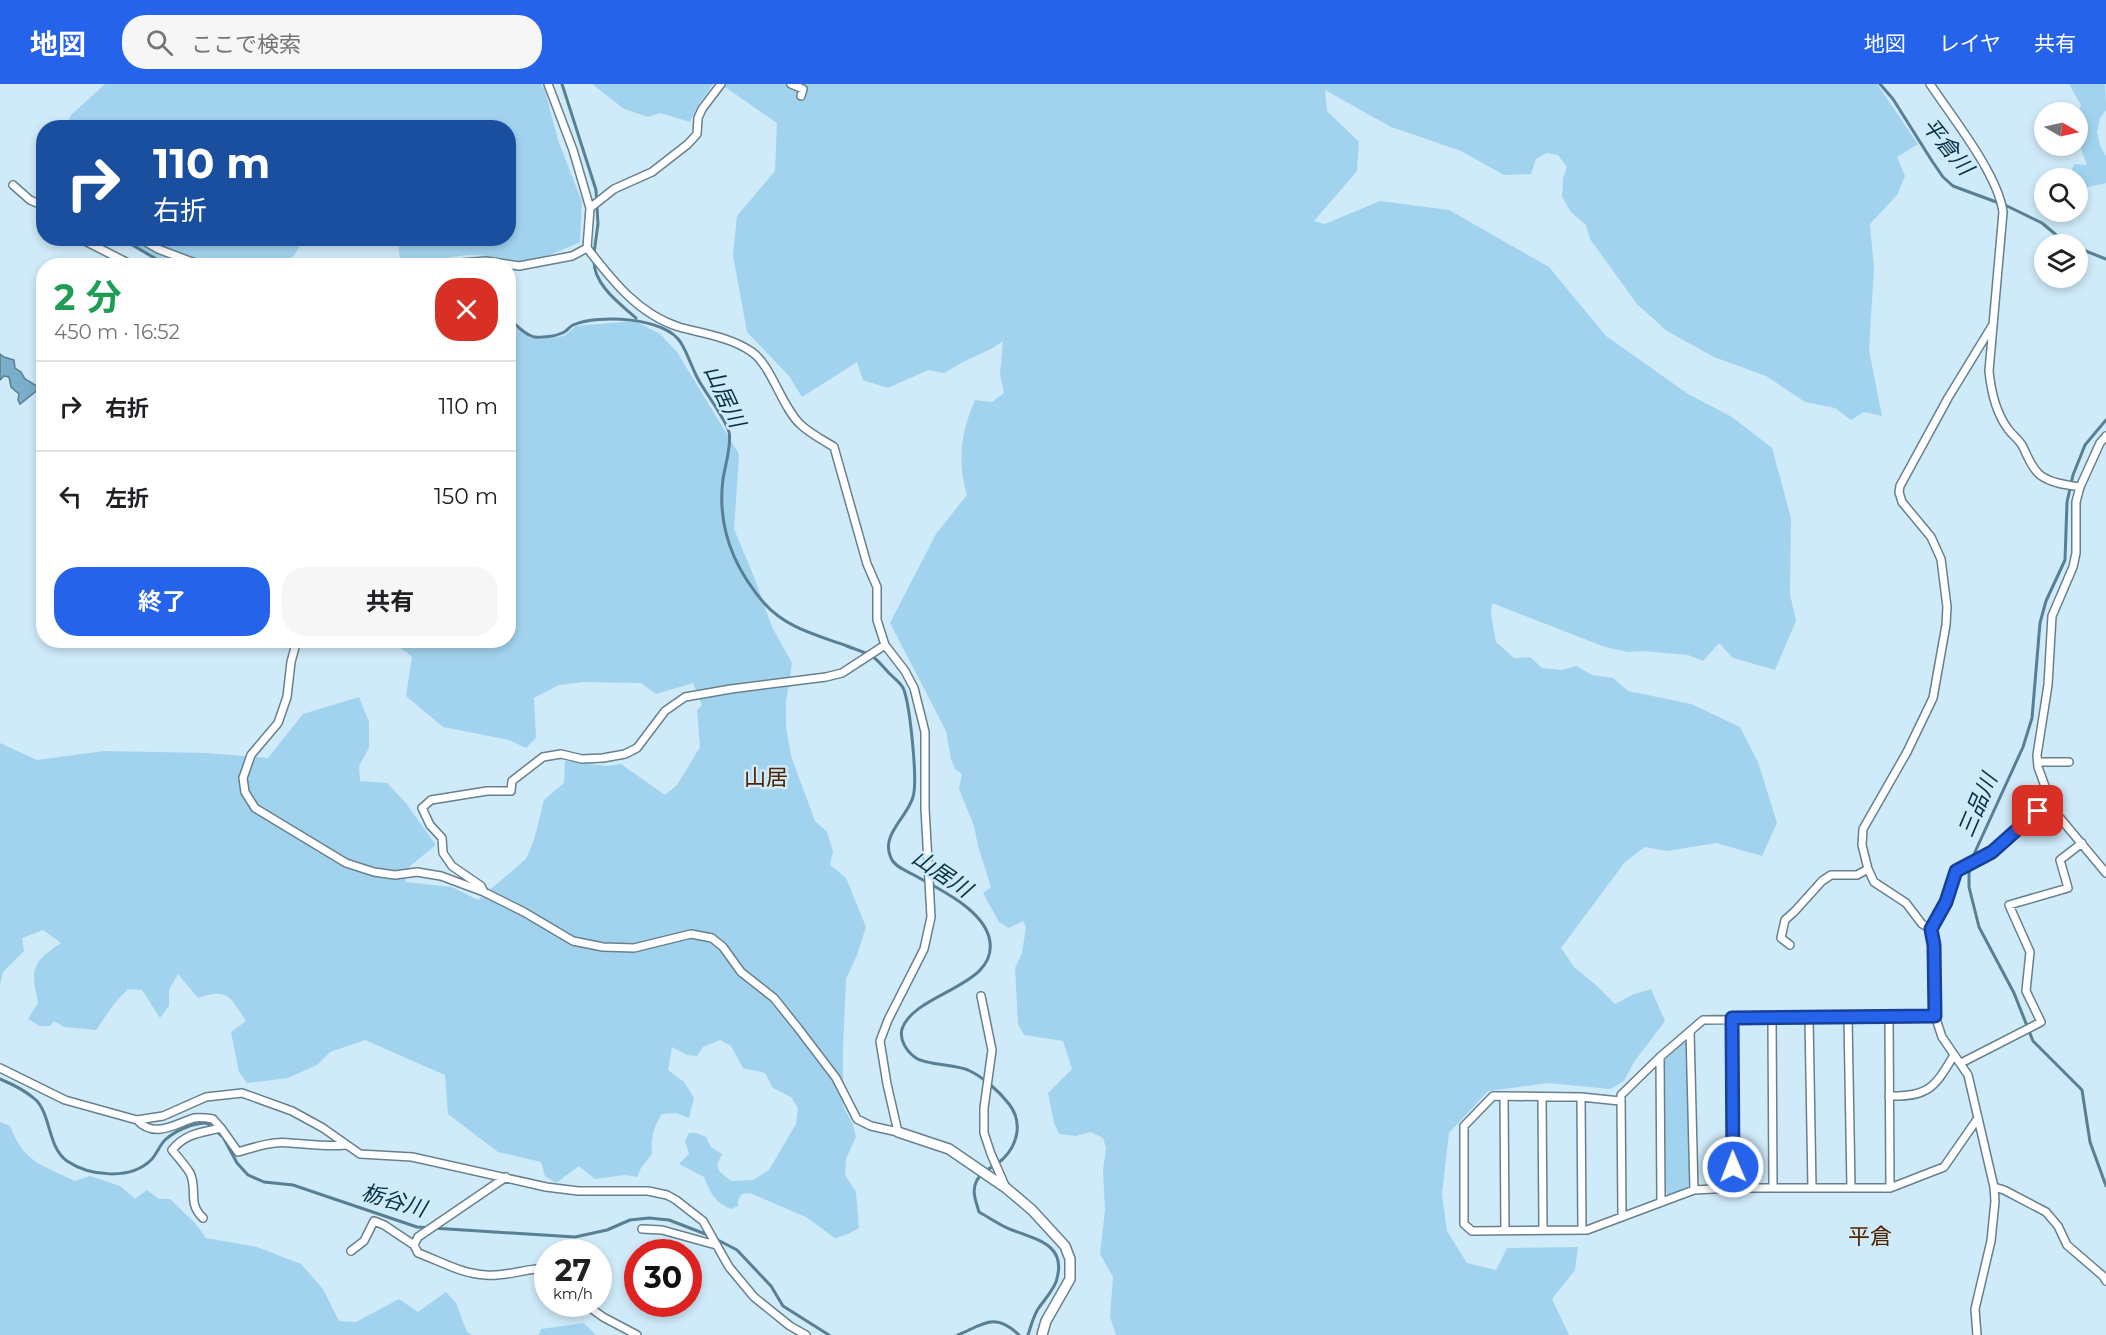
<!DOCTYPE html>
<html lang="ja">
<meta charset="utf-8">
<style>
:root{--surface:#fff;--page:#f6f6f6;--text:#202124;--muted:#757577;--line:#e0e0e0;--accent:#2563eb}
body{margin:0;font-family:Montserrat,"Noto Sans JP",sans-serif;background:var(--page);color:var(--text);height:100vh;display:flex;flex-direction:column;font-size:22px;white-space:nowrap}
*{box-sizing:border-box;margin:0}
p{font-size:20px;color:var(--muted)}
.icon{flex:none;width:33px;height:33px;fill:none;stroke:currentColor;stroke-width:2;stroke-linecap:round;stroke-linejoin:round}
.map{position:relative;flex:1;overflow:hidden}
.sheet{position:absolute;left:36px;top:174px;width:480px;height:390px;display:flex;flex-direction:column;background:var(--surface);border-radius:24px;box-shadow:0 3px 9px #0003}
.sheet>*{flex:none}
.hud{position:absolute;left:36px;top:36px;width:480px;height:126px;border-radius:24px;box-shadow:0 3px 9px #0003;background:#1a4fa0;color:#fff;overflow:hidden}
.needle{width:39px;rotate:99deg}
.controls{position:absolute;left:2034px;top:18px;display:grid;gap:12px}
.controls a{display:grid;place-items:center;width:54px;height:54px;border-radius:50%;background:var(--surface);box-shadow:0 3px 9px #0003;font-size:30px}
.speed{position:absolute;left:534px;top:1155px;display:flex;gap:12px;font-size:30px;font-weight:700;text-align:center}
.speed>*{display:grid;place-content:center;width:78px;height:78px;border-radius:50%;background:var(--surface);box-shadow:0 3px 9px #0003;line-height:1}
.speed small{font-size:15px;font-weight:400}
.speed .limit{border:9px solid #d22;background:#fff;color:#111}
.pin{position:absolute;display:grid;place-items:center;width:51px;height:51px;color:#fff;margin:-26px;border-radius:12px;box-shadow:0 3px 9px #0006}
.me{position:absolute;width:66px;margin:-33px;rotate:359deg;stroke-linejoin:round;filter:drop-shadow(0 0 4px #0008)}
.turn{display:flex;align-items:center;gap:21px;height:126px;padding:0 18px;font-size:27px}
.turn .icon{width:78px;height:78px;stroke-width:2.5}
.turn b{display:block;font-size:42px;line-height:51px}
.round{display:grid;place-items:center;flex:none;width:63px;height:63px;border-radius:24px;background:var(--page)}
.headline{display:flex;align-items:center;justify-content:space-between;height:102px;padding:0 18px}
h1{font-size:36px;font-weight:700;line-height:45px;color:#1e9e55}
.button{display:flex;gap:12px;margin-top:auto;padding:12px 18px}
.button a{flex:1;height:69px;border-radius:24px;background:var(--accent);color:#fff;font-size:24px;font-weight:700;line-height:69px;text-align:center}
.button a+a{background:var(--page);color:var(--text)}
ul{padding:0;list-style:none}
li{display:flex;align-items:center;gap:18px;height:90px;padding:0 18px;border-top:2px solid var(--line)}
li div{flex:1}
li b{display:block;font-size:22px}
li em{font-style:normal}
header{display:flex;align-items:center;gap:36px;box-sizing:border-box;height:84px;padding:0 30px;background:var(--accent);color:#fff}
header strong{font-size:28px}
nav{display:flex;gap:33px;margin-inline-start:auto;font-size:21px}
.search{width:420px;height:54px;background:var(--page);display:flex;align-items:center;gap:15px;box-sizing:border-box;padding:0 21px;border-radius:24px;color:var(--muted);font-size:22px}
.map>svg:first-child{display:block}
.green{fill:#a2d3ee}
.water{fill:#7baec9;stroke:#587f94;stroke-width:1.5}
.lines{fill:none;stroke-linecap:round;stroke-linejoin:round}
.stream{stroke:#587f94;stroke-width:3}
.minor-casing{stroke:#67808d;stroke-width:10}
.tertiary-casing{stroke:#67808d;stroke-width:12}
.minor{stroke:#fff;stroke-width:7}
.tertiary{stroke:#fff;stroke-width:9}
.route-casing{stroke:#184099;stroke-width:15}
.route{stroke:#2563eb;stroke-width:10}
.labels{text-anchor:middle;stroke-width:5;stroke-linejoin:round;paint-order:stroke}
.water-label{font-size:22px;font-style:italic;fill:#053246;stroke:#cfeaf9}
.neighbourhood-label{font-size:22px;fill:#502401;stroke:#cfeaf9}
</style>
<header>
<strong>地図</strong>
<div class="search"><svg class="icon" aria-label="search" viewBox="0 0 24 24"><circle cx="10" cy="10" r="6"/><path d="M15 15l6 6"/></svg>ここで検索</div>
<nav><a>地図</a><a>レイヤ</a><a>共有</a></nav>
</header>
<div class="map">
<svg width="2106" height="1251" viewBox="0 0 2106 1251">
<rect width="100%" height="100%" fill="#cfeaf9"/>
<!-- green -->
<path class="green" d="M105,0H541L545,6L558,56L582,118L580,158C562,166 542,176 522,177C505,177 487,170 470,171C447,172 423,182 400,177L398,155L508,154V44L66,43L71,31Z
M592,0H713L698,21L690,38L660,29L648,33L624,25Z
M716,0H1877L1918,60L1897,73L1905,92L1897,111L1870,140L1874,185L1869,266L1882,332L1864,328L1851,336L1835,324L1805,318L1766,292L1714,273L1667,247L1637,220L1590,155L1586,141L1571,128L1562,113L1563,94L1567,83L1558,71L1546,69L1536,75L1531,90L1504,91L1461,67L1391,43L1325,6L1327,27L1359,58L1357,87L1314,137L1325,140L1380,117L1449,126L1549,183L1606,252L1688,310L1732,333L1772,364L1791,434L1790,510L1796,537L1775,586L1733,574L1719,559L1703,577L1688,571L1644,567L1628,568L1605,563L1492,519L1491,530L1496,558L1514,574L1530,573L1542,584L1562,586L1576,582L1592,591L1613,594L1628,607L1691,620L1740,643L1758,678L1777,739L1762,772L1716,759L1667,767L1645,763L1625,778L1561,864L1574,883L1597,902L1615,920L1634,910L1651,905L1665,937L1634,978L1624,997L1610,1005L1548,999L1488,1007L1449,1049L1442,1110L1447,1147L1467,1179L1496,1186L1507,1164L1578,1163L1575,1186L1552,1215L1569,1251H1116L1110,1233L1113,1193L1100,1170L1105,1126L1103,1086L1106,1064L1103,1054L1090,1048L1076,1052L1059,1050L1054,1039L1048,1009L1072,985L1063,957L1024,951L1018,940L1015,884L1022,869L1026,843L1023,837L1009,844L999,838L983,809L991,803L978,762L974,742L959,705L962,690L955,685L951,675L946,647L890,539L936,450L967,411C957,378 961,348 975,316L992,318L1004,309L1000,290L1003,257L991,265L965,277L944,289L928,286L888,304L863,296L857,278L802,313L789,292L747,248L733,171L737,132L775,87L777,39L725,3Z
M2069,0H2105L2106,26L2100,34L2097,48L2101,64L2106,72V99L2079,105L2078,94H2074L2071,88L2074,80L2087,81C2079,61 2073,42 2081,21Z
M120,155H304L295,170L284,182L162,181Z
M635,237L660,250L677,268L739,370L734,445L754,493L772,543L792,579L786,618V642L791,672L815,737L827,748L833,767L830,781L846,794L866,843L857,871L846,895L843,965V1022L853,1041L856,1053L846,1075L845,1091L856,1108L859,1144L846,1151L835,1154L806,1133L750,1109L742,1110L738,1116V1122L731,1125C715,1119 710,1108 704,1093L679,1080L689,1070L685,1057L689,1049H696L706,1053L711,1063L722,1070L717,1081L720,1088L731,1097L753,1096L769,1086L796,1040L798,1024L791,1013L773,1004L765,989L743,984L731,962L720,956L703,963L697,972L687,971L672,963L668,986L684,998L694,1014L689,1034L676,1029L662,1030C653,1044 651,1053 652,1070L641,1084L637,1093L625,1091L595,1095L579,1082L556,1099L545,1092L541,1078L498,1068L448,1030L445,991L365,956L330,968L317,981L288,994L247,999L239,988L231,948L246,937C229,912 229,904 198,914L178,890L169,906V922L160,934L142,906L128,905L114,920L96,946L64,943L54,937L50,942H40L28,935L38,919C37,911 34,903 34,895C33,877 48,868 61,859L43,846L22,854L24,867L3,888L0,901V659L37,676L104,667L207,669L268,674L303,630L359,613L369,638V664L359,682L360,697L387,699L405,718L436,761L410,782L405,798L452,803L478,816L526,775L534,756L544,716L564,699L565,677L607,682L621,680L665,711L677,701L700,663L697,626L702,621L693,599L656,610L641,599L583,598L559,601L534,614L536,654L526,664L509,656L443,643L406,612L412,573L392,557L508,556L509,242L513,241L530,254L544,255L564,252L576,242Z
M1684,958L1688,960L1690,1099L1688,1103L1668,1111L1665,1107L1663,978L1664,975Z
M0,1038L10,1042C24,1079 42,1081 75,1097L90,1092L120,1102L135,1115L147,1106L159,1115H170L195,1139L206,1154L257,1163L301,1180L323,1205L339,1237L356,1238L399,1215L418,1228L446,1208L456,1219L467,1248L472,1251H0Z
M584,1239L596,1251H539L541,1245Z"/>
<!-- water -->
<path class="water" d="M0,270L4,273L14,276L15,284L21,288L25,295L40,304L20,320L18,316L19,310L11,303L9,293L4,292L0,296Z"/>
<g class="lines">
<!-- stream -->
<path class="stream" d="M562,0L596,106L598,140L594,169
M1880,0L1893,15L1932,77L1943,93L1953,102L2007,122L2042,139L2067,160
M124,156L168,182
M2078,164L2106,175
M594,176C593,200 619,219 636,234
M508,239L513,238C519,244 527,252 535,253C542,254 556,252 562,249C566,248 569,243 573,241C598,230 666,233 681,259C687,268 692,284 698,295C705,308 726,336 729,348C732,360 725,382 723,395C717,442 733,483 764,519C786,544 817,551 847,562C854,565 865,568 872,572C879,577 885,585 891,591C896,596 902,600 904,606C910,623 918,697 913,713C907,734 880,751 891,774C894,782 905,786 912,790C937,804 981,824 989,853C1002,903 915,907 902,945C899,956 907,968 916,974C926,981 954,980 968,986C983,993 999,1007 1009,1020C1023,1038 1018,1060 1003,1075C995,1082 982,1087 977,1096C971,1107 976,1117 979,1128C990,1134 1001,1142 1012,1146C1038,1156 1068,1161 1056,1198C1052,1208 1044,1216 1038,1225C1033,1233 1031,1242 1028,1251
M2106,336L2085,361L2073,391L2067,418L2065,476L2046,517L2040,539L2032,634L2023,663L1975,768L1969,789V803L1979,843L2014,909L2033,957L2082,1006L2090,1058L2106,1102
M0,995C12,1000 26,1007 36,1016C51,1031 48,1064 67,1077C89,1092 131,1097 152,1075C157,1069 160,1061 165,1056C176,1046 193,1039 207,1039L223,1053L237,1079L248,1091L264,1098L293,1101L417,1143L575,1153L607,1146L630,1136L649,1134L669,1136L708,1151
M714,1154L737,1166L771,1202L783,1222L829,1251
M958,1251C984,1240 995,1228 1019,1251"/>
<defs>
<path id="minor" d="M791,0L803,5L801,12
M1930,0C1952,33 1998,90 2003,128L1989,287C1991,307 1996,329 2008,345C2012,351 2020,356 2023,363C2028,373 2031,383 2040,391C2051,399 2066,401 2080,403
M13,101L30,116L44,122
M590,124L614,105L652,88L688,60L697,50L698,34L702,25L721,0
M79,154L134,182
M139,154L158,165L203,182
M307,182L313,180L347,182
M423,182L486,177L519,182L572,172L587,164
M297,556L291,578L287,613L278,639L251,671L243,694L245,708L255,724L346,779L374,788L395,791L417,788L441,792L484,808L524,828L573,857L603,863L634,864L691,850L712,854L723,863L741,888L774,914L798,944L836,994L857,1035L871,1042L898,1048L887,1000L880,957L888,936L924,865L931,833L925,724V648L914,604L905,587L885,561L877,536V503L867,480L834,363C823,356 809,349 800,340C782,323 771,281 752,268C730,253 704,250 679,243C638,230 612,196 587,164L590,124L573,66L548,0
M2038,678H2069
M2045,716L2106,789
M484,808L481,802L452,782L443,769L442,754L430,741L422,724L431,716L487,707H511L512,697L543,673L561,670L582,675L603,674L625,670L637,664L665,627L685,613L731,605L826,593L842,589L885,561
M1931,845L1922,840L1906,819L1874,798L1868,785L1862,761L1863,745L1907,668L1933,614L1946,541L1947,523L1941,475L1931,453L1902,418L1899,408L1900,402L1948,314L1992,242
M1790,861L1781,854L1785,836L1795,827L1822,797L1831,791H1857L1868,785
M981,912L992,966L984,1024V1049L991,1070L1006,1104
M1732,934L1733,1104
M1772,934L1773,1104
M1809,934L1812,1104
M1848,934L1851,1104
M1889,934L1890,1104
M1690,947L1694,1106
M1660,973L1661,1118
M1961,979L2041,938L2026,907L2030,868L2009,821L2068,804L2060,776L2082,759
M0,984L65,1016L137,1036L163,1032L206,1013L242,1009L292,1027L323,1044L360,1070L412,1073L546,1103L578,1107H648L667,1111L676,1116L703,1137L729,1183L754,1213L790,1242L806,1251
M1504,1012L1505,1146
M1889,1012C1929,1013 1935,1003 1954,971
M1542,1013L1543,1146
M1581,1013L1582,1146
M1620,1017L1581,1013L1493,1012L1464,1042V1140L1472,1147L1587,1146L1694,1106L1733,1104H1890L1944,1083L1978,1034
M137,1036C154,1055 175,1040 194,1034C200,1033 207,1034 213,1035L221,1044C200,1049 186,1049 172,1066C178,1073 185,1081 190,1089C198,1106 187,1119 203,1134
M221,1044L238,1068C255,1063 272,1057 290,1059C309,1060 326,1063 346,1061
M506,1093L418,1153L414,1161L418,1169C440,1177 462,1190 486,1191C506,1193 527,1184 548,1184
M1994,1103L2004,1106L2046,1128L2058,1142L2067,1161L2103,1192L2106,1197
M1622,1132L1621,1011L1660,973L1703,936L1935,932
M642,1145L662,1146L716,1161
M351,1167L364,1157L374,1137L384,1141L414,1161
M585,1220L603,1233L637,1251
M1977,1251L1975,1225L1991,1157L1995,1117L1994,1103L1968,991L1942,953L1935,932L1934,861L1931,845L1946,817L1956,787L1992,768L2043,723L2046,705L2038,683L2037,671L2048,601L2052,532L2073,483L2076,469V418L2080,403L2100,359L2106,352"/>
<path id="tertiary" d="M898,1048L949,1065L1006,1104L1032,1126L1065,1162L1070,1175V1195L1046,1237L1042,1251"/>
</defs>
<!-- minor casing -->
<use href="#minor" class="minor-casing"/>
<!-- tertiary casing -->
<use href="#tertiary" class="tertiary-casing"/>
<!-- minor -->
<use href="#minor" class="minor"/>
<!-- tertiary -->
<use href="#tertiary" class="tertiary"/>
</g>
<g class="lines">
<defs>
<path id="route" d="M1733,1083L1732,934L1935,932L1934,861L1931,845L1946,818L1956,787L1992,768L2038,727"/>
</defs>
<!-- route casing -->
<use href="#route" class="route-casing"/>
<!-- route -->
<use href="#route" class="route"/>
</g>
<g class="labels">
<!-- water labels -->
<g class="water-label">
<text transform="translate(1948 62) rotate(51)" y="8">平倉川</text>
<text transform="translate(725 312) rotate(65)" y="8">山居川</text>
<text transform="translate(1977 721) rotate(-67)" y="8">三品川</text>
<text transform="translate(942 789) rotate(34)" y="8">山居川</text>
<text transform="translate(394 1116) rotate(16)" y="8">栃谷川</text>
</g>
<!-- neighbourhood labels -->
<g class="neighbourhood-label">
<text x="766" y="701">山居</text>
<text x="1870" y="1160">平倉</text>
</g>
</g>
</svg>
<div class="controls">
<a><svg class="needle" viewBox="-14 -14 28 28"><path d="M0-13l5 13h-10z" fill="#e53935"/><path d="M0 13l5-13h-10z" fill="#757577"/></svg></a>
<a><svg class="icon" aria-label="search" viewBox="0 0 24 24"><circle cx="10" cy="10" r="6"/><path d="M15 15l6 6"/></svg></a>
<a><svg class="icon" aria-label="layers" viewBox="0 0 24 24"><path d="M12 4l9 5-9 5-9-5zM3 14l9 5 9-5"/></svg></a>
</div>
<div class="speed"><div>27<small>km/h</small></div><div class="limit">30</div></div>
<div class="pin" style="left:2038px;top:727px;background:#d93025"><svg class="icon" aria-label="arrive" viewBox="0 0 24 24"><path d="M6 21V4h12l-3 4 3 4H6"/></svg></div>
<svg class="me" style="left:1733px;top:1083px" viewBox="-20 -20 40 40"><circle r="17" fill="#2563eb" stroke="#fff" stroke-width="3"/><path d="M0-11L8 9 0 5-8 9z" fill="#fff"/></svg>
<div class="hud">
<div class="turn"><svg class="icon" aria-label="right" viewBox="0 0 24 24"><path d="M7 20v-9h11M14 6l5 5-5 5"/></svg><div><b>110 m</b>右折</div></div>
</div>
<section class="sheet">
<div class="headline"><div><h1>2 分</h1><p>450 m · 16:52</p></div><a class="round" style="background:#d93025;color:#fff"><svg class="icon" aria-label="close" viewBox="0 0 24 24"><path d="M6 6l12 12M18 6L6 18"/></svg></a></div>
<ul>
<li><svg class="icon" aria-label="right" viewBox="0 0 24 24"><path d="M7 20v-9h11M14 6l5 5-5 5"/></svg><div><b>右折</b></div><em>110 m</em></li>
<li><svg class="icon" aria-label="left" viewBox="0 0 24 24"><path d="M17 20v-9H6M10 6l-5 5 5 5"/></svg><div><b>左折</b></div><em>150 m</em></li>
</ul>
<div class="button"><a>終了</a><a>共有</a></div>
</section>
</div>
